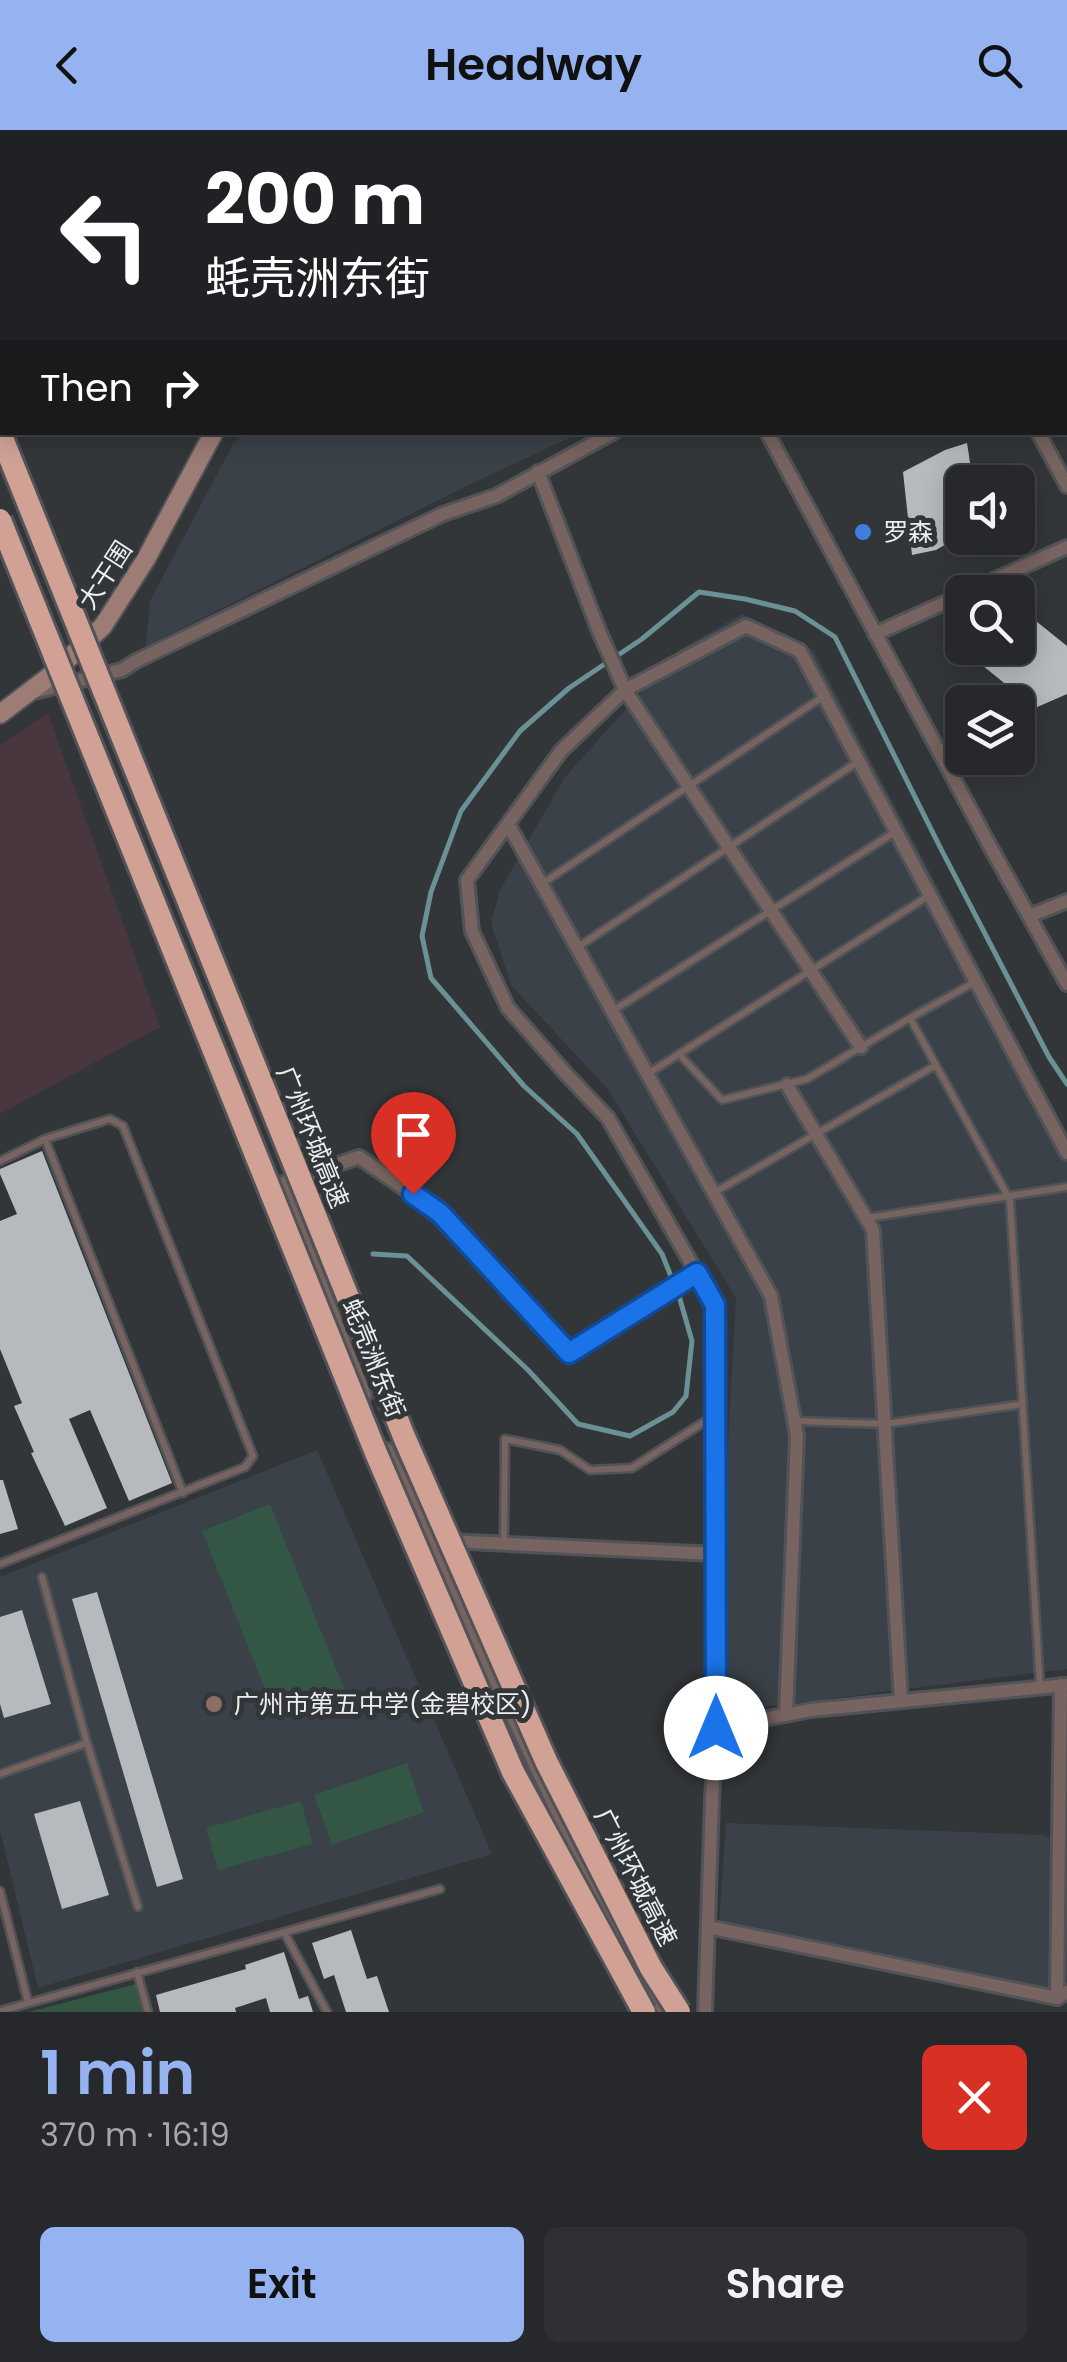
<!DOCTYPE html>
<meta charset="utf-8">
<style>
:root{--surface:#26282b;--page:#2e3033;--text:#f1f3f6;--muted:#a4a6a9;--line:#424447;--accent:#95b2f1}
body{margin:0;font-family:Poppins,"Noto Sans SC",sans-serif;background:var(--page);color:var(--text);height:100vh;display:flex;flex-direction:column;font-size:38px;white-space:nowrap}
*{box-sizing:border-box;margin:0}
p{font-size:32px;color:var(--muted)}
.icon{flex:none;width:55px;height:55px;fill:none;stroke:currentColor;stroke-width:2;stroke-linecap:round;stroke-linejoin:round}
.map{position:relative;height:1882px;overflow:hidden}
.sheet{display:flex;flex-direction:column;background:var(--surface);flex:1}
.sheet>*{flex:none}
.banner{position:absolute;left:0px;top:0px;width:1068px;height:305px;box-shadow:0 5px 25px #0003,0 0 0 2px var(--line);background:#202124;color:#fff;overflow:hidden}
.fabs{position:absolute;left:945px;top:335px;display:grid;gap:20px}
.fabs a{display:grid;place-items:center;width:90px;height:90px;border-radius:15px;background:var(--surface);box-shadow:0 5px 25px #0003,0 0 0 2px var(--line);font-size:50px}
.pin{position:absolute;display:grid;place-items:center;width:85px;height:85px;color:#fff;margin:-102px -42px;border-radius:50% 50% 50% 0;rotate:-45deg;box-shadow:0 0 10px #0007}
.pin .icon{rotate:45deg}
.me{position:absolute;width:110px;margin:-55px;rotate:0deg;stroke-linejoin:round;filter:drop-shadow(0 0 8px #0008)}
.turn{display:flex;align-items:center;gap:35px;height:210px;padding:0 40px;font-size:45px}
.turn .icon{width:130px;height:130px;stroke-width:2.5}
.turn b{display:block;font-size:70px;line-height:85px}
.then{display:flex;align-items:center;height:95px;padding:0 40px;background:#0003;gap:20px;font-size:38px}
.round{display:grid;place-items:center;flex:none;width:105px;height:105px;border-radius:15px;background:var(--page)}
.headline{display:flex;align-items:center;justify-content:space-between;height:170px;padding:0 40px}
h1{font-size:60px;font-weight:600;line-height:75px;color:var(--accent)}
.button{display:flex;gap:20px;margin-top:auto;padding:20px 40px}
.button a{flex:1;height:115px;border-radius:15px;background:var(--accent);color:#111;font-size:40px;font-weight:600;line-height:115px;text-align:center}
.button a+a{background:var(--page);color:var(--text)}
header{display:flex;justify-content:space-between;align-items:center;height:130px;padding:0 40px;background:var(--accent);color:#111;font-size:45px;font-weight:600}
.map>svg:first-child{display:block}
.commercial{fill:#493740}
.built{fill:#3a4148}
.green{fill:#345645}
.lines{fill:none;stroke-linecap:round;stroke-linejoin:round}
.stream{stroke:#6a9296;stroke-width:5}
.building{fill:#b6babe}
.lane-casing{stroke:#515356;stroke-width:11}
.street-casing{stroke:#515356;stroke-width:18}
.secondary-casing{stroke:#515356;stroke-width:22}
.lane{stroke:#77635f;stroke-width:6}
.street{stroke:#77635f;stroke-width:12}
.secondary{stroke:#9c7c75;stroke-width:18}
.highway-bridge-casing{stroke:#515356;stroke-width:28;stroke-linecap:butt}
.highway-bridge{stroke:#d1a196;stroke-width:22}
.route-casing{stroke:#114b97;stroke-width:25}
.route{stroke:#1a73e8;stroke-width:18}
.shop-dot{fill:#3f7fe0;stroke:#333639;stroke-width:4}
.education-dot{fill:#8d6e63;stroke:#333639;stroke-width:4}
.labels{text-anchor:middle;stroke-width:10;stroke-linejoin:round;paint-order:stroke}
.poi-label{font-size:25px;fill:#eceef0;stroke:#333639;text-anchor:start}
.street-label{font-size:25px;fill:#eceef0;stroke:#333639}
</style>
<header><svg class="icon" aria-label="back" viewBox="0 0 24 24"><path d="M15 5l-7 7 7 7"/></svg>Headway<svg class="icon" aria-label="search" viewBox="0 0 24 24"><circle cx="10" cy="10" r="6"/><path d="M15 15l6 6"/></svg></header>
<div class="map">
<svg width="1067" height="1882" viewBox="0 0 1067 1882">
<rect width="100%" height="100%" fill="#333639"/>
<!-- commercial -->
<path class="commercial" d="M48,584L160,897L0,984V615Z"/>
<!-- built -->
<path class="built" d="M609,0H1067V59L1065,60V2H606Z
M246,302H580V303L475,352L146,516L150,471L233,314Z
M742,484L813,520L1067,1003V1539L713,1583L736,1168L607,958L511,855L491,793L500,760L565,647L679,520Z
M317,1320L492,1724L38,1858L0,1700V1447Z
M726,1693L1044,1705L1067,1720V1855L1056,1863L719,1795Z"/>
<!-- green -->
<path class="green" d="M270,1374L345,1561L276,1587L202,1401Z
M407,1633L424,1682L332,1715L314,1665Z
M301,1671L313,1714L218,1740L206,1698Z
M136,1854L144,1882H29Z"/>
<g class="lines">
<!-- stream -->
<path class="stream" d="M373,1124L407,1126L528,1240L578,1294L630,1306L673,1282L686,1266L692,1211L679,1166L662,1124L577,1004L524,956L431,848L422,806L431,762L461,681L520,601L569,558L642,509L699,462L745,469L795,481L835,507L941,719L1049,927L1067,954"/>
</g>
<!-- building -->
<path class="building" d="M967,313L973,352H962V405L936,420L912,425L903,342L945,320Z
M1026,483L1067,516V564L1035,578L961,518H1018V486Z
M42,1021L172,1353L129,1371L90,1280L69,1289L107,1378L65,1396L31,1323L34,1322L14,1276L22,1273L0,1219V1091L17,1084L0,1044V1039Z
M0,1350H3L18,1399L0,1404Z
M97,1462L183,1749L157,1757L72,1469Z
M22,1480L51,1574L4,1588L0,1574V1487Z
M80,1671L109,1765L62,1779L34,1684Z
M351,1800L367,1849L377,1846L389,1882H346L334,1845L324,1849L312,1813Z
M284,1822L299,1869L308,1866L313,1882H270L266,1868L235,1878L236,1882H160L156,1865L246,1839L245,1835Z"/>
<g class="lines">
<defs>
<path id="lane" d="M543,753L824,566
M578,817L859,631
M614,880L895,702
M910,888L1010,1070L1040,1556
M679,924L722,970L807,949L910,888L975,852
M649,943L930,765
M45,1009L183,1363
M0,1031L45,1009L110,989L123,996L253,1326L245,1337L0,1434
M715,1062L936,935
M867,1088L1067,1057
M795,1291L885,1294L1023,1274
M504,1413L505,1309L560,1320L590,1340L632,1338L715,1285
M42,1447L87,1613L138,1777
M0,1644L87,1613
M0,1761L28,1872
M284,1802L327,1882
M137,1842L148,1882
M0,1881L440,1759"/>
<path id="street" d="M1065,88L1067,87
M767,302L991,718L1067,854
M1038,302L1067,356
M538,342L599,501L625,560L861,917
M967,462L1067,417
M875,504L962,465
M34,562L122,540L136,531L443,384L496,366L614,302
M508,694L771,1166L797,1306L786,1584
M1029,786L1067,771
M787,955L873,1100L901,1571
M365,1265L281,1054L359,1027L440,1083L569,1223L697,1143
M387,1320L621,1817L665,1882
M447,1411L716,1424
M716,1598L715,1175L608,988L567,945L508,878L472,801L467,750L561,621L625,560L746,496L800,521L1067,1023
M708,1797L1057,1868L1067,1862
M1057,1868L1061,1555
M705,1882L712,1670L716,1598L811,1580L1067,1555"/>
<path id="secondary" d="M578,2L581,0
M0,584L50,546L103,496L146,429L214,302"/>
</defs>
<!-- lane casing -->
<use href="#lane" class="lane-casing"/>
<!-- street casing -->
<use href="#street" class="street-casing"/>
<!-- secondary casing -->
<use href="#secondary" class="secondary-casing"/>
<!-- lane -->
<use href="#lane" class="lane"/>
<!-- street -->
<use href="#street" class="street"/>
<!-- secondary -->
<use href="#secondary" class="secondary"/>
<defs>
<path id="highway-bridge" d="M0,303L405,1309L546,1631L651,1838L679,1882
M0,390L376,1323L513,1642L644,1882"/>
</defs>
<!-- highway-bridge casing -->
<use href="#highway-bridge" class="highway-bridge-casing"/>
<!-- highway-bridge -->
<use href="#highway-bridge" class="highway-bridge"/>
</g>
<g class="lines">
<defs>
<path id="route" d="M413,1064L440,1083L569,1223L697,1143L715,1175L716,1598"/>
</defs>
<!-- route casing -->
<use href="#route" class="route-casing"/>
<!-- route -->
<use href="#route" class="route"/>
</g>
<!-- markers -->
<circle class="shop-dot" cx="863" cy="402" r="10"/>
<circle class="education-dot" cx="214" cy="1574" r="10"/>
<g class="labels">
<!-- poi labels -->
<g class="poi-label">
<text x="883" y="411">罗森</text>
<text x="234" y="1583">广州市第五中学(金碧校区)</text>
</g>
<!-- street labels -->
<g class="street-label">
<text transform="translate(105 445) rotate(-57)" y="9">大干围</text>
<text transform="translate(313 1007) rotate(68)" y="9">广州环城高速</text>
<text transform="translate(374 1228) rotate(68)" y="9">蚝壳洲东街</text>
<text transform="translate(636 1747) rotate(63)" y="9">广州环城高速</text>
</g>
</g>
</svg>
<div class="fabs">
<a><svg class="icon" aria-label="sound" viewBox="0 0 24 24"><path d="M4 9h4l5-4v14l-5-4H4zM17 9q2 3 0 6"/></svg></a>
<a><svg class="icon" aria-label="search" viewBox="0 0 24 24"><circle cx="10" cy="10" r="6"/><path d="M15 15l6 6"/></svg></a>
<a><svg class="icon" aria-label="layers" viewBox="0 0 24 24"><path d="M12 4l9 5-9 5-9-5zM3 14l9 5 9-5"/></svg></a>
</div>
<div class="pin" style="left:413px;top:1064px;background:#d93025"><svg class="icon" aria-label="arrive" viewBox="0 0 24 24"><path d="M6 21V4h12l-3 4 3 4H6"/></svg></div>
<svg class="me" style="left:716px;top:1598px" viewBox="-20 -20 40 40"><circle r="19" fill="#fff"/><path d="M0-13L10 11 0 6-10 11z" fill="#1a73e8"/></svg>
<div class="banner">
<div class="turn"><svg class="icon" aria-label="left" viewBox="0 0 24 24"><path d="M17 20v-9H6M10 6l-5 5 5 5"/></svg><div><b>200 m</b>蚝壳洲东街</div></div>
<div class="then">Then<svg class="icon" aria-label="right" viewBox="0 0 24 24"><path d="M7 20v-9h11M14 6l5 5-5 5"/></svg></div>
</div>
</div>
<section class="sheet">
<div class="headline"><div><h1>1 min</h1><p>370 m · 16:19</p></div><a class="round" style="background:#d93025;color:#fff"><svg class="icon" aria-label="close" viewBox="0 0 24 24"><path d="M6 6l12 12M18 6L6 18"/></svg></a></div>
<div class="button"><a>Exit</a><a>Share</a></div>
</section>
